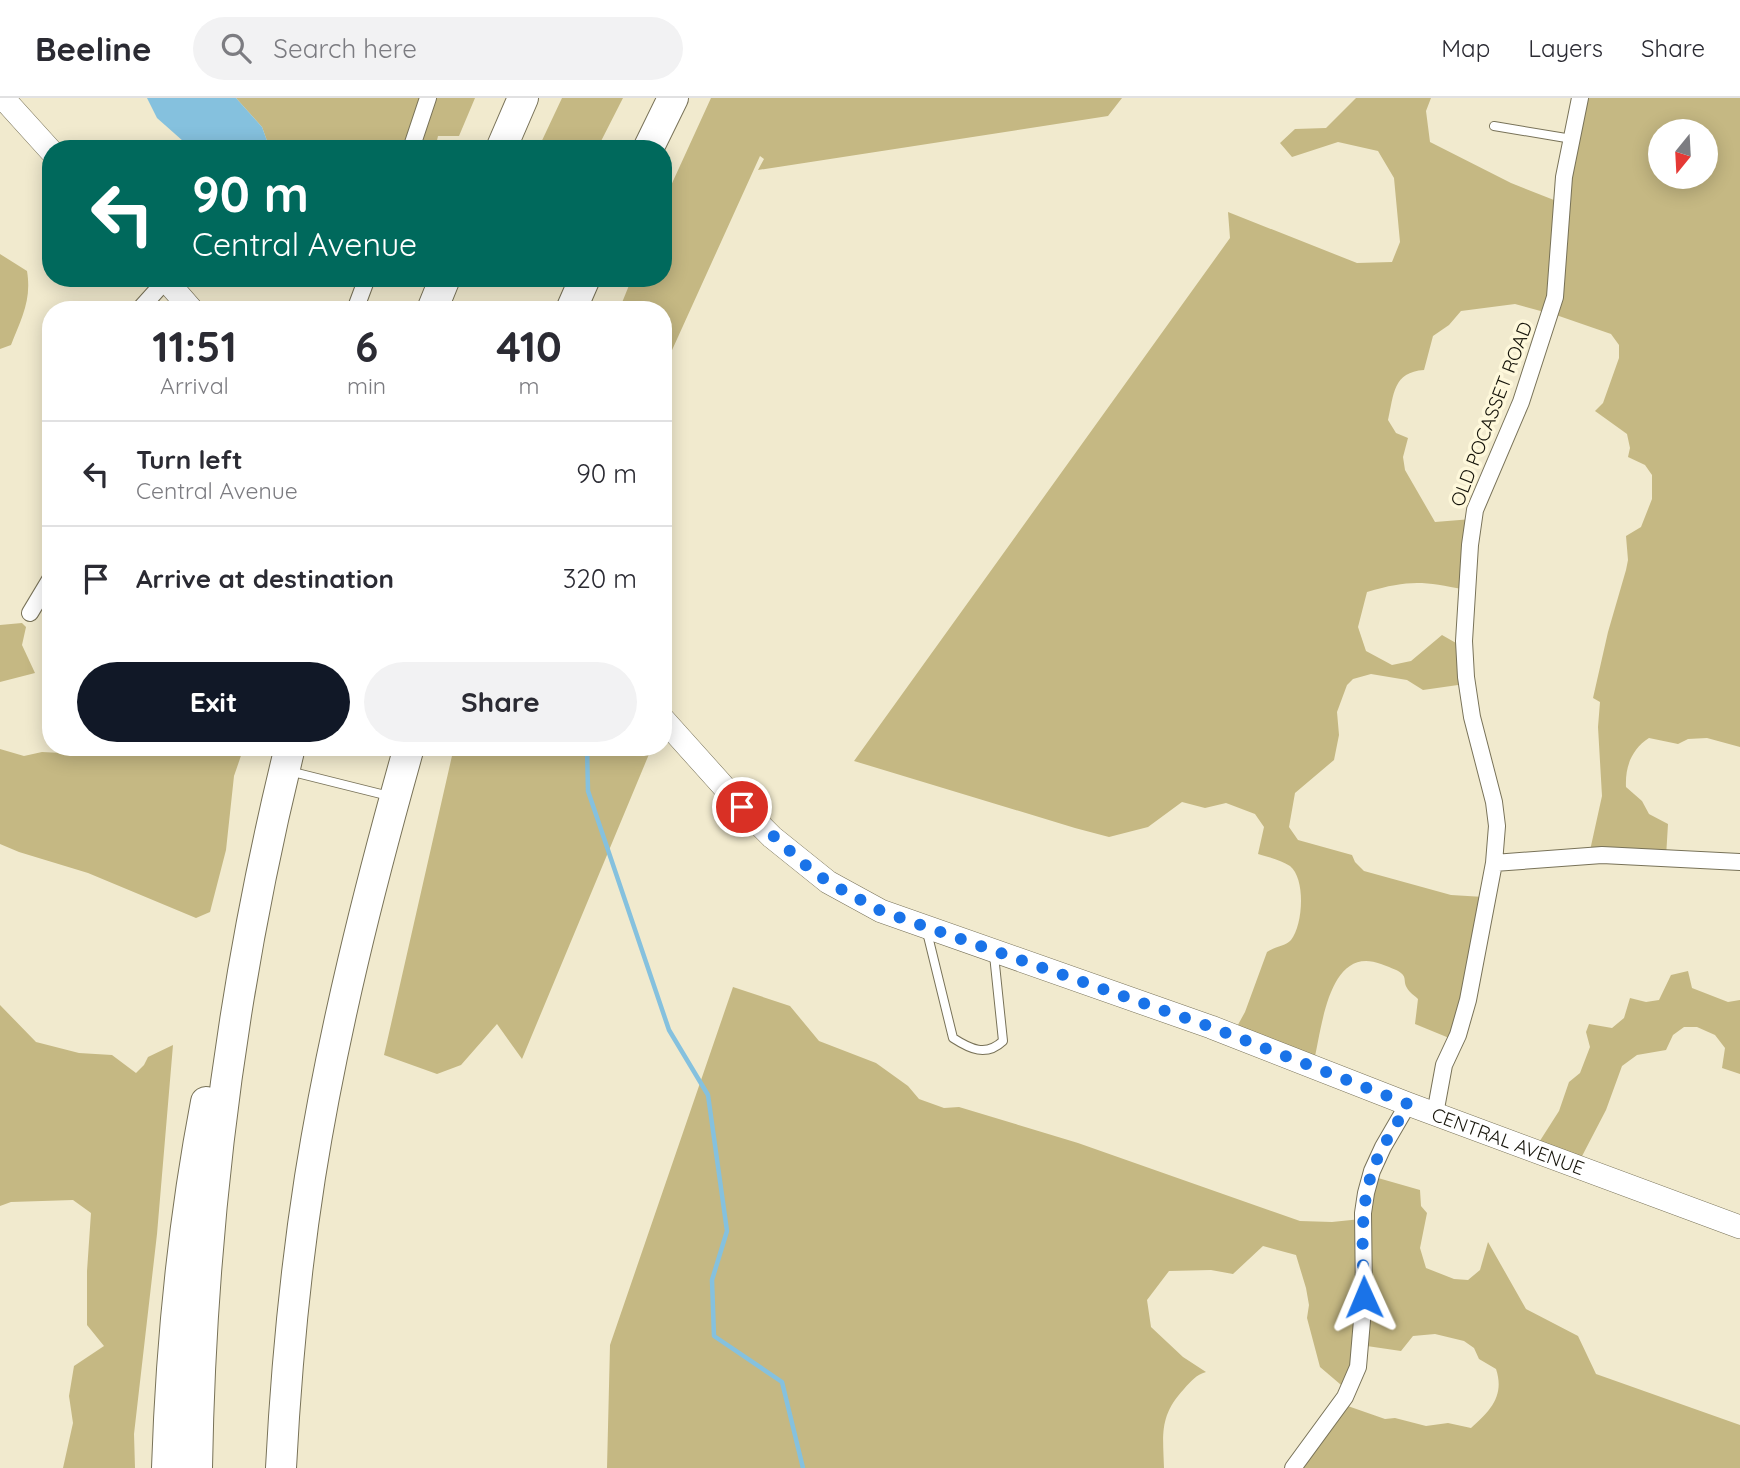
<!DOCTYPE html>
<style>
:root{--surface:#fff;--page:#f2f2f3;--text:#2b2b33;--muted:#7c7c81;--line:#e1e1e2;--accent:#111827}
body{margin:0;font-family:Quicksand,sans-serif;background:var(--page);color:var(--text);height:100vh;display:flex;flex-direction:column;font-size:26px;white-space:nowrap}
*{box-sizing:border-box;margin:0}
p{font-size:23px;color:var(--muted)}
.icon{flex:none;width:38px;height:38px;fill:none;stroke:currentColor;stroke-width:2;stroke-linecap:round;stroke-linejoin:round}
.map{position:relative;flex:1;overflow:hidden}
.panel{position:absolute;left:42px;top:203px;width:630px;height:455px;display:flex;flex-direction:column;background:var(--surface);border-radius:28px;box-shadow:0 4px 18px #0003}
.panel>*{flex:none}
.top-card{position:absolute;left:42px;top:42px;width:630px;height:147px;border-radius:28px;box-shadow:0 4px 18px #0003;background:#00695c;color:#fff;overflow:hidden}
.needle{width:46px;rotate:198deg}
.tools{position:absolute;left:1648px;top:21px;display:grid;gap:14px}
.tools a{display:grid;place-items:center;width:70px;height:70px;border-radius:50%;background:var(--surface);box-shadow:0 4px 18px #0003;font-size:35px}
.pin{position:absolute;display:grid;place-items:center;width:60px;height:60px;color:#fff;margin:-30px;border:4px solid #fff;border-radius:50%;box-shadow:0 2px 7px #0007}
.me{position:absolute;width:77px;margin:-38px;rotate:359deg;stroke-linejoin:round;filter:drop-shadow(0 0 5px #0008)}
.turn{display:flex;align-items:center;gap:24px;height:147px;padding:0 35px;font-size:32px}
.turn .icon{width:91px;height:91px;stroke-width:2.5}
.turn b{display:block;font-size:49px;line-height:60px}
.eta{display:flex;justify-content:space-evenly;align-items:center;height:119px;text-align:center}
.eta b{font-size:42px;font-weight:800;line-height:49px}
.button{display:flex;gap:14px;margin-top:auto;padding:14px 35px}
.button a{flex:1;height:80px;border-radius:42px;background:var(--accent);color:#fff;font-size:28px;font-weight:800;line-height:80px;text-align:center}
.button a+a{background:var(--page);color:var(--text)}
ul{padding:0;list-style:none}
li{display:flex;align-items:center;gap:21px;height:105px;padding:0 35px;border-top:2px solid var(--line)}
li div{flex:1}
li b{display:block;font-size:26px}
li em{font-style:normal}
header{display:flex;align-items:center;gap:42px;box-sizing:border-box;height:98px;padding:0 35px;background:var(--surface);border-bottom:2px solid var(--line)}
header strong{font-size:33px}
nav{display:flex;gap:38px;margin-inline-start:auto;font-size:24px}
.search{width:490px;height:63px;background:var(--page);display:flex;align-items:center;gap:18px;box-sizing:border-box;padding:0 24px;border-radius:38px;color:var(--muted);font-size:26px}
.map>svg:first-child{display:block}
.green{fill:#c5b883;fill-rule:evenodd}
.water{fill:#85c1de}
.lines{fill:none;stroke-linecap:round;stroke-linejoin:round}
.stream{stroke:#85c1de;stroke-width:4.5}
.lane-casing{stroke:#787258;stroke-width:10}
.street-casing{stroke:#787258;stroke-width:18}
.secondary-casing{stroke:#787258;stroke-width:24}
.highway-casing{stroke:#787258;stroke-width:32}
.lane{stroke:#fff;stroke-width:8}
.street{stroke:#fff;stroke-width:16}
.secondary{stroke:#fff;stroke-width:23}
.highway{stroke:#fff;stroke-width:30}
.route{stroke:#1a73e8;stroke-width:12;stroke-dasharray:0 21.6}
.labels{text-anchor:middle;stroke-width:7;stroke-linejoin:round;paint-order:stroke}
.street-label{font-size:19px;fill:#151309;stroke:#fef8db}
</style>
<header>
<strong>Beeline</strong>
<div class="search"><svg class="icon" aria-label="search" viewBox="0 0 24 24"><circle cx="10" cy="10" r="6"/><path d="M15 15l6 6"/></svg>Search here</div>
<nav><a>Map</a><a>Layers</a><a>Share</a></nav>
</header>
<div class="map">
<svg width="1740" height="1370" viewBox="0 0 1740 1370">
<rect width="100%" height="100%" fill="#f1eace"/>
<!-- green -->
<path class="green" d="M236,0H475L459,38H438L435,51H270L262,29Z
M562,0H623L597,51H538Z
M711,0H1122L1108,18L758,72L764,61L760,58L663,272V212H619L632,180H663V105Z
M1356,0H1431L1426,13L1430,44L1511,85L1559,104L1579,0H1740V649L1707,640L1688,641L1678,646L1649,640C1632,651 1625,668 1626,689L1642,703L1649,716L1668,726L1666,759L1589,757L1602,698L1598,629L1600,604L1593,600L1608,534L1626,472L1628,462L1626,438L1641,429L1652,401V377L1645,367L1628,359L1630,350L1627,336L1595,313L1603,305L1619,260V247L1611,236L1559,218L1515,206L1461,213L1449,227L1433,238L1424,272C1393,274 1394,296 1388,322L1396,335L1408,340L1403,359L1405,372L1435,424L1472,421L1465,492C1423,483 1409,482 1367,494L1358,529L1366,553L1392,567L1411,563L1442,537L1463,549L1465,586L1423,592L1407,582L1371,576L1353,581L1347,587L1337,614L1339,637L1334,662L1295,695L1289,729L1298,742L1352,757L1355,764L1364,773L1451,797L1484,799L1454,942L1415,926L1418,901C1415,898 1409,894 1407,890C1403,884 1407,880 1401,875C1396,871 1388,869 1381,866C1329,846 1322,929 1314,963L1234,934L1245,914L1267,854C1276,848 1286,848 1291,842C1303,827 1306,781 1290,768C1281,762 1268,759 1258,756L1264,729L1255,716L1226,705L1205,710L1182,704L1148,729L1109,739L1075,730L854,663L1230,140L1228,114L1357,165L1392,164L1400,144L1394,80L1378,53L1338,44L1292,59L1280,45L1295,31L1326,30ZM1661,33H1706V79H1661Z
M0,156L27,173C32,202 21,221 11,247L0,251Z
M22,525L26,529L22,547L35,575L0,584V527Z
M94,649H244L234,678L226,752L210,814L196,820L88,775L19,754L0,746V651L24,658L42,654L81,656Z
M454,649H652L522,961L497,926L461,967L437,976L384,957Z
M1688,873L1692,890L1728,904L1740,902V976L1722,970L1725,950L1715,937L1697,929H1684L1673,937L1666,952L1637,957L1622,968L1606,1012L1580,1062L1536,1049L1559,1013L1569,984L1580,975L1590,949L1586,934L1589,926L1612,930L1624,920L1630,900L1646,904L1659,902L1671,877Z
M733,889L790,908L819,943L876,965L908,988L919,1001L944,1010L959,1009L1078,1045L1300,1123L1332,1124L1361,1121L1371,1078L1420,1092L1421,1108L1427,1115L1420,1150L1426,1170L1454,1181L1468,1182L1480,1172L1488,1144L1526,1211L1578,1238L1596,1276L1740,1327V1370H1292L1342,1306L1385,1321L1395,1320L1426,1328L1448,1325L1471,1330C1490,1313 1505,1298 1496,1271L1479,1261L1474,1250L1464,1243L1435,1236L1413,1238L1401,1253L1360,1247L1347,1292L1320,1269L1307,1220L1309,1207L1306,1190L1296,1157L1263,1148L1233,1176L1211,1172L1169,1173L1147,1202L1151,1229L1183,1259L1206,1274C1196,1277 1191,1283 1184,1291C1159,1318 1163,1336 1164,1370H607L610,1247Z
M0,907L36,944L79,955L112,957L136,975L144,967L148,959L173,947L157,1136L134,1336L135,1370H63L73,1325L69,1298L74,1268L104,1248L87,1227V1173L91,1115L73,1102L11,1104L0,1108Z"/>
<!-- water -->
<path class="water" d="M147,0H236L262,29L270,51H192L157,20Z"/>
<g class="lines">
<!-- stream -->
<path class="stream" d="M342,180L346,185
M587,649L588,693L669,932L708,997L727,1133L712,1182L714,1238L782,1284L803,1370"/>
<defs>
<path id="lane" d="M1494,28L1572,41
M289,673L389,698
M927,834L953,940C970,951 986,959 1003,943L994,857"/>
<path id="street" d="M411,51L428,0
M139,212L166,182
M355,212L367,180
M30,515L51,480
M1494,765L1602,757L1740,764
M1435,1016L1444,967L1458,937L1468,902L1494,765L1497,728L1494,704L1472,619L1466,579L1464,543L1470,447L1475,412L1521,304L1555,199L1564,79L1580,0
M1293,1370L1345,1299L1358,1269L1364,1199L1363,1115L1366,1095L1372,1073L1383,1049L1408,1006"/>
<g id="secondary">
<path d="M3,0L51,53"/>
<path d="M164,180L192,212"/>
<path id="s1" d="M663,621L742,709L772,739L828,784L881,813L1211,929L1408,1006L1740,1129"/>
</g>
<path id="highway" d="M501,51L523,0
M648,51L673,0
M432,212L445,180
M571,212L585,180
M167,1370C171,1248 183,1124 206,1004
M197,1370C201,1128 232,884 290,649
M281,1370C286,1273 295,1175 310,1079C333,934 369,791 409,649"/>
</defs>
<!-- lane casing -->
<use href="#lane" class="lane-casing"/>
<!-- street casing -->
<use href="#street" class="street-casing"/>
<!-- secondary casing -->
<use href="#secondary" class="secondary-casing"/>
<!-- highway casing -->
<use href="#highway" class="highway-casing"/>
<!-- lane -->
<use href="#lane" class="lane"/>
<!-- street -->
<use href="#street" class="street"/>
<!-- secondary -->
<use href="#secondary" class="secondary"/>
<!-- highway -->
<use href="#highway" class="highway"/>
</g>
<g class="lines">
<!-- route -->
<path class="route" d="M742,709L804,766L828,784L881,813L1211,929L1408,1006C1396,1028 1380,1050 1372,1074C1359,1114 1363,1157 1364,1199"/>
</g>
<g class="labels">
<!-- street labels -->
<g class="street-label">
<text transform="translate(1491 316) rotate(-69)" y="7">OLD POCASSET ROAD</text>
<text dy="7" stroke="none"><textPath href="#s1" startOffset="961">CENTRAL AVENUE</textPath></text>
</g>
</g>
</svg>
<div class="tools">
<a><svg class="needle" viewBox="-14 -14 28 28"><path d="M0-13l5 13h-10z" fill="#e53935"/><path d="M0 13l5-13h-10z" fill="#7c7c81"/></svg></a>
</div>
<div class="pin" style="left:742px;top:709px;background:#d93025"><svg class="icon" aria-label="arrive" viewBox="0 0 24 24"><path d="M6 21V4h12l-3 4 3 4H6"/></svg></div>
<svg class="me" style="left:1364px;top:1199px" viewBox="-20 -20 40 40"><path d="M0-17L14 15 0 8-14 15z" fill="#1a73e8" stroke="#fff" stroke-width="4"/></svg>
<div class="top-card">
<div class="turn"><svg class="icon" aria-label="left" viewBox="0 0 24 24"><path d="M17 20v-9H6M10 6l-5 5 5 5"/></svg><div><b>90 m</b>Central Avenue</div></div>
</div>
<section class="panel">
<div class="eta">
<div><b>11:51</b><p>Arrival</p></div>
<div><b>6</b><p>min</p></div>
<div><b>410</b><p>m</p></div>
</div>
<ul>
<li><svg class="icon" aria-label="left" viewBox="0 0 24 24"><path d="M17 20v-9H6M10 6l-5 5 5 5"/></svg><div><b>Turn left</b><p>Central Avenue</p></div><em>90 m</em></li>
<li><svg class="icon" aria-label="arrive" viewBox="0 0 24 24"><path d="M6 21V4h12l-3 4 3 4H6"/></svg><div><b>Arrive at destination</b></div><em>320 m</em></li>
</ul>
<div class="button"><a>Exit</a><a>Share</a></div>
</section>
</div>
